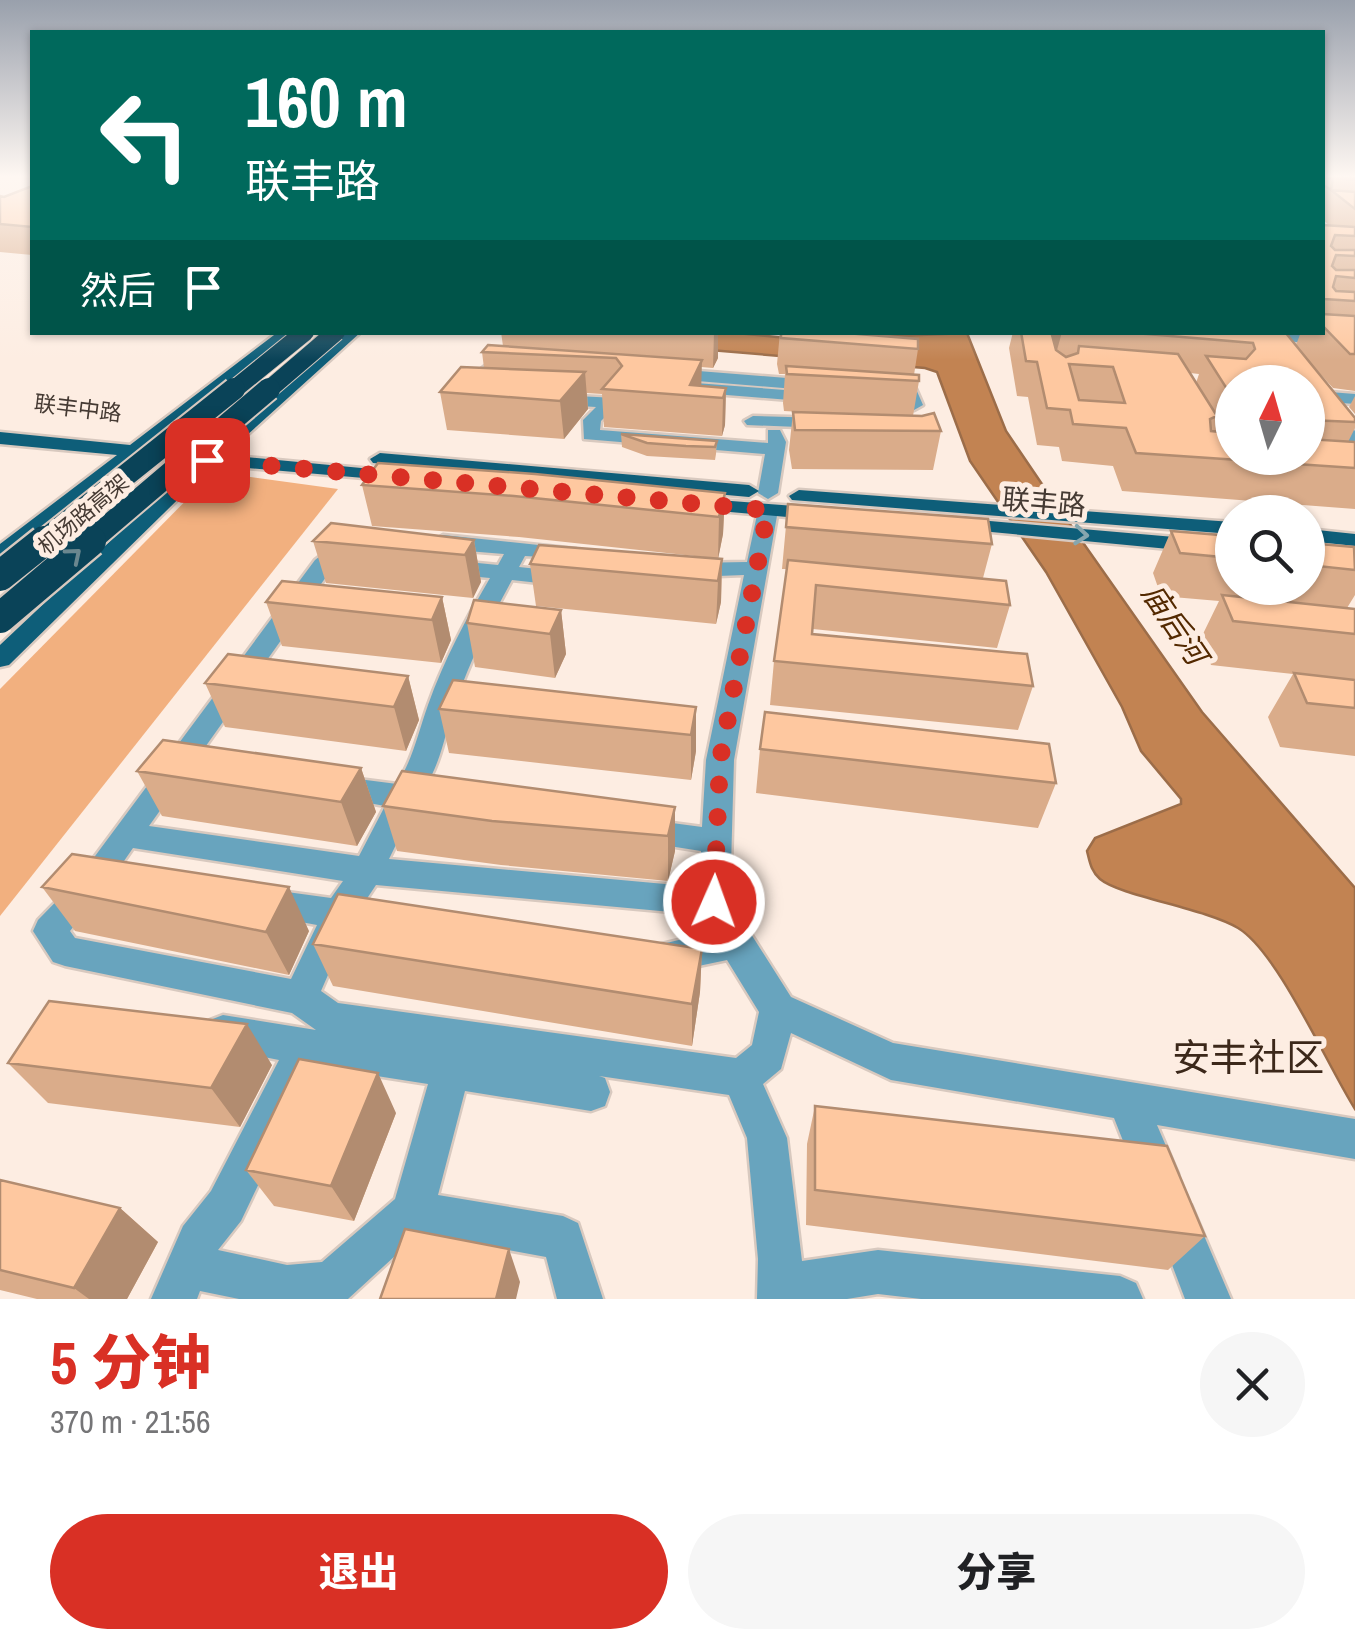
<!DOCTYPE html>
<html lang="zh">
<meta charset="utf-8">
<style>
:root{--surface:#fff;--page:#f6f6f6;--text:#202124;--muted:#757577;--accent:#d93025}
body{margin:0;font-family:"Archivo Narrow","Noto Sans SC",sans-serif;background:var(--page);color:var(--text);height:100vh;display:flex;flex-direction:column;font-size:38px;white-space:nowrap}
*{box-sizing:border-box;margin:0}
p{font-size:32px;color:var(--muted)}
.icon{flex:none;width:55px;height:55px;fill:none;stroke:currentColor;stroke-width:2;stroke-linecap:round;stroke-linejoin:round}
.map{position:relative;height:1299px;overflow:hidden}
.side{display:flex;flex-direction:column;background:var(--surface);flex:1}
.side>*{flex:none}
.hud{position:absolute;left:30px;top:30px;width:1295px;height:305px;border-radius:0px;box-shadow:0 2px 8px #0004;background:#00695c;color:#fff;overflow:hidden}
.needle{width:65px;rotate:5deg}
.controls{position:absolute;left:1215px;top:365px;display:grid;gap:20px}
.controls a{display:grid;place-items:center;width:110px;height:110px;border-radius:50%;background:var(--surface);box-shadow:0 2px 8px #0004;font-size:50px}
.pin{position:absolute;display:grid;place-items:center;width:85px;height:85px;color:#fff;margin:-42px;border-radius:20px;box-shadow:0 5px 15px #0006}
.me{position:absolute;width:110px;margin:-55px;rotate:2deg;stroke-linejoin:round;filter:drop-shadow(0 0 8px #0008)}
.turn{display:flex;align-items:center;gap:35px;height:210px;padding:0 50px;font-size:45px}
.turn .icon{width:130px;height:130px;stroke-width:2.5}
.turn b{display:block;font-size:70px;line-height:85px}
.then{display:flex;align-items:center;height:95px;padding:0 50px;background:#0003;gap:20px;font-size:38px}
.round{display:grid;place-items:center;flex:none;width:105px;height:105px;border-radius:52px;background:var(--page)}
.headline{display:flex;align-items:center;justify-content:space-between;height:170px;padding:0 50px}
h1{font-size:60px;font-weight:800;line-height:75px;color:var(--accent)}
.action{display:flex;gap:20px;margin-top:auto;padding:20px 50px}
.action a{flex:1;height:115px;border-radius:60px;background:var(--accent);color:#fff;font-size:40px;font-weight:800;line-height:115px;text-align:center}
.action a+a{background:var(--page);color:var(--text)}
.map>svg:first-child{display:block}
.green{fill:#f2b07f}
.water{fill:#c28352;stroke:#9c6d49;stroke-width:2.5}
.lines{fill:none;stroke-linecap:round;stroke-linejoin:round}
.minor-casing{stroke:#d8c9bf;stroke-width:5}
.major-casing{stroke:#d8c9bf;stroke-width:5}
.minor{fill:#68a4be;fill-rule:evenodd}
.major{fill:#0e5e79;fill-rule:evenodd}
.highway-bridge-far2-casing{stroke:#d8c9bf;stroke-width:20;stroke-linecap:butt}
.highway-bridge-far1-casing{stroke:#d8c9bf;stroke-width:26;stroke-linecap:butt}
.highway-bridge-casing{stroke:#d8c9bf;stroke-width:35;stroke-linecap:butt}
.highway-bridge-far2{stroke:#0a4358;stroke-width:18}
.highway-bridge-far1{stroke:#0a4358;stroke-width:22}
.highway-bridge{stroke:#0a4358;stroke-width:30}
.wall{fill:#daac8a;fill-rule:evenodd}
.shaded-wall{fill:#b28c70}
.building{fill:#fec8a0;stroke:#b28c70;stroke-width:2.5;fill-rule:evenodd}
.oneway{stroke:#86a6ae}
.oneway2{stroke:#6b878f}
.route{stroke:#d93025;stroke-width:18;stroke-dasharray:0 32.4}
.labels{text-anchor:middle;stroke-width:10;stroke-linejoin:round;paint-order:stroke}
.far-street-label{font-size:22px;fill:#453a33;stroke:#fdede2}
.street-label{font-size:28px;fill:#453a33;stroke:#fdede2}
.water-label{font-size:30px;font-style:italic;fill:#532900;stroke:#fdede2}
.near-quarter-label{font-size:38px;fill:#3c281a;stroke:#fdede2}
</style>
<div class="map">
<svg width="1355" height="1299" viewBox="0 0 1355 1299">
<rect width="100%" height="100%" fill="#fdede2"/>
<!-- green -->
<path class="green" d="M214,472L338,489L0,916V689Z"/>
<!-- water -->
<path class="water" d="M727,332L806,340L967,333L1006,431L1046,490L1202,712L1355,888V1109C1327,1065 1278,952 1238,928C1204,908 1120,896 1100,879C1091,871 1090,863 1087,851L1095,838L1181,804V799L1141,751L1122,707L1046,572L970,461L937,372L925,368L506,333Z"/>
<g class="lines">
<defs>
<path id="minor" d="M1232,332L1355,337V347L1239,337Z
M499,355L910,388L916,389L923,405L914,410L481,375V369ZM503,365L903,398V399L500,368Z
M1308,386L1317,391L1355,394V404L1328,402L1355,431V448L1348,446L1308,401Z
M555,395L617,398L620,402L601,421L600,430L768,443V430H780L786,442L778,493L768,499L758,493L765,454L584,439L583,420L596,407L549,404L546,400Z
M753,416L823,418L832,423L823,428L747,425L744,421Z
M768,504L778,510L734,760L730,901L791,997L893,1043L1355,1119V1159L1157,1125L1178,1174L1172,1189L1157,1195L1142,1189L1114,1118L891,1080L791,1033L781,1069L763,1084L787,1138L802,1261L878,1250L1120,1276L1136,1283L1143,1299H921L878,1294L847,1299H757L758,1259L747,1138L729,1095L599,1076L605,1078L610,1092L605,1106L591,1111L465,1091L438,1195L563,1216L578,1223L603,1299H557L546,1257L419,1234L348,1299H239L200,1291L197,1299H151L183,1226L211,1191L279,1060L210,1046L205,1033L210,1020L223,1015L316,1030L292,1013L65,966L53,962L33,931L38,920L78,879L315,560L340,541H356L359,546L331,570L149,826L359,856L385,806L325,795L320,787L325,779L335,776L397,784C413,759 418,733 428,705C444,660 466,619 490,578L447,574L436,567L447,560L498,565L504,554L443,549L432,542L443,535L576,549L579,554L576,559L525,556L519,567L566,572L577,579L566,586L512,580C490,620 471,659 456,701C445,732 442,761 424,789L434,799L429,807L413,810L389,859L698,887L701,851L631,840L627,831L631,822L642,819L702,827L706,760L744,575L692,577L681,570L692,563L747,562L758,510ZM133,848L343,881L331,898L265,889L253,893L249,903L253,913L317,925L291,979L75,938L70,931L100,893L113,890L118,880L115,874ZM376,885L704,915L712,932L658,945L653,956L658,967L670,972L727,960L759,1012L752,1045L736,1058L338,1003L321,991L348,929L371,926L376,916L371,906L364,903ZM319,1067L428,1084L395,1199L322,1262L287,1265L218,1250L241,1221L306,1085Z
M1176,1199L1191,1205L1231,1299H1185L1155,1220L1161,1205Z"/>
<path id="major" d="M278,332H295L151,447L204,453L344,332H361L225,455L403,472L413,478L410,482L213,465L9,665L0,667V645L193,463L138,457L8,560L0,562V544L117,455L0,444V432L130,445Z
M380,453L749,485L759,491L749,497L373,463L370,459Z
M799,490L1232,522V534L792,500L789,496Z
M692,498L821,508L831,514L821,520L685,508L682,504Z
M956,518L1232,542V555L949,528L945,524L949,520Z
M1308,529L1355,534V546L1308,541Z"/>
</defs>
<!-- minor casing -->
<use href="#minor" class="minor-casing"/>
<!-- major casing -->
<use href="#major" class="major-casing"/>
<!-- minor -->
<use href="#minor" class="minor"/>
<!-- major -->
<use href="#major" class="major"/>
<defs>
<path id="highway-bridge-far2" d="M231,392L305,332
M266,392L336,332"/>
<path id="highway-bridge-far1" d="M41,543L234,389
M88,543L269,389"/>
<path id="highway-bridge" d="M0,576L44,541
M0,618L91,541"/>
</defs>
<!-- highway-bridge-far2 casing -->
<use href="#highway-bridge-far2" class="highway-bridge-far2-casing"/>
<!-- highway-bridge-far1 casing -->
<use href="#highway-bridge-far1" class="highway-bridge-far1-casing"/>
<!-- highway-bridge casing -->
<use href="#highway-bridge" class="highway-bridge-casing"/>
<!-- highway-bridge-far2 -->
<use href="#highway-bridge-far2" class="highway-bridge-far2"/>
<!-- highway-bridge-far1 -->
<use href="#highway-bridge-far1" class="highway-bridge-far1"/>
<!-- highway-bridge -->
<use href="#highway-bridge" class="highway-bridge"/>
</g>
<!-- wall -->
<path class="wall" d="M1322,178H1355V391L1333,388L1302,354L1355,418V428L1348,442H1355V509L1122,491L1113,466L1062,461L1059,447L1037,445L1028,397L1017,396L1009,348L1013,332H1285L1296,345L1301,332H1322V225L1330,226L1322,219V209L1325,204L1322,209ZM1190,373L1199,374L1196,383ZM1232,382H1308V458H1232Z
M32,186V255L0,252V196L4,197Z
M501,332H718V358L713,368L701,367V386L726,388L725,425L722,436L604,427L602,394L587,393L588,409L564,439L447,430L440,392L484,368L482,352L503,346Z
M780,332H834L918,349L914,375L919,381L913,416L941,431L933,470L792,469L789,450L793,412L841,414L784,411L783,403L785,374H779L777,364Z
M1355,396V414L1349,407Z
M621,434L717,441L716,454L715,460L647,456L622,447Z
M362,485L725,493L723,534L718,559H722L721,602L716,624L536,606L530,564L713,558L519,537L372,526Z
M788,504L992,544L983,578L1010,605L997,648L813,629L812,634L1033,686L1018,730L770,705L774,661L787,569H782Z
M1171,531L1232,536V588H1308V543L1355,549V595L1347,608L1355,609V756L1280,747L1268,717L1293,674L1211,665L1201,638L1219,601L1161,596L1153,573Z
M474,540L481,582L473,598L326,583L313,541Z
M442,597L451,640L441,663L282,646L266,602Z
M561,610L566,654L555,678L475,667L467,623Z
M408,676L419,720L406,751L225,727L205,683Z
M696,707V751L691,780L449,753L439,709Z
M760,749L1056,783L1038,828L756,793Z
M361,768L376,812L357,846L162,816L137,771Z
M383,806L675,807V851L668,881L501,865L397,851Z
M42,887L309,931L289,975L75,931Z
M313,944L702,949L700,992L692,1046L333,986Z
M8,1063L272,1065L240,1127L48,1103Z
M815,1106L1205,1236L1168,1270L806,1225L807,1144Z
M396,1113L354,1221L274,1206L246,1170Z
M0,1180L120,1208L158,1242L127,1299H37L0,1290Z"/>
<!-- shaded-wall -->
<path class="shaded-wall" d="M714,332H718V358L713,368Z
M1056,332H1062L1054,361L1052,335Z
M702,360L701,396L690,385Z
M585,372L588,409L564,439L560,401Z
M726,388L725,425L722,436L723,398Z
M725,493L723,534L718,559L719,517Z
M474,540L481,582L473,598L465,555Z
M722,559L721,602L716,624L718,581Z
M442,597L451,640L441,663L432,620Z
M561,610L566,654L555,678L550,634Z
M408,676L419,720L406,751L394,707Z
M696,707V751L691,780V735Z
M361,768L376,812L357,846L341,802Z
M675,807V851L668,881V836Z
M289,887L309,931L289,975L266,932Z
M702,949L700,992L692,1046V1004Z
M247,1024L272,1065L240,1127L211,1088Z
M378,1073L396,1113L354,1221L331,1186Z
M120,1208L158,1242L127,1299H89L74,1288Z
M509,1249L520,1282L516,1299H496Z"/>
<!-- building -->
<path class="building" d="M1322,178H1355V180L1333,178L1331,190L1322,184Z
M32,186V227L0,224V196L4,197Z
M1331,190L1355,192V209Z
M1322,225L1355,227V236L1335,235L1331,246L1335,250H1355V256L1336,255L1332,266L1336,270H1355V278L1336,276L1333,287L1336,291L1355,292V301L1324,299L1322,297Z
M1322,314L1355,316V354H1350L1322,325Z
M781,332H834L918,339V349L781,338Z
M1021,332H1056L1052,335L1056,350L1066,357L1078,353L1079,346L1178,354L1217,416L1210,419L1211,431L1232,433V458H1308V439L1355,442V468L1136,453L1126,428L1073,424L1070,410L1047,408L1037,362L1026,361ZM1069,364L1113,367L1125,403L1079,400Z
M1123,332H1285L1355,418V422L1308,420V382H1232V397L1206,356L1246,359L1255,349L1253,343Z
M488,345L702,360L690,385L726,388L723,398L602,389L622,366L616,358L482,352Z
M786,366L919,375V381L787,374Z
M461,367L585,372L560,401L440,392Z
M793,412L922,416L934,413L941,431L795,430Z
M621,434L717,441L715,447L686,446L647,443Z
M378,463L535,474L725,493L719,517L514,496L362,485Z
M788,504L988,519L992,544L786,527Z
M331,523L474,540L465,555L313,541Z
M1171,531L1232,536V558L1180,553Z
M1308,543L1354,547L1355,570L1308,565Z
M539,545L722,559L718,581L530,564Z
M788,560L1006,581L1010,605L816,585L812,634L1027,654L1033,686L774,661Z
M282,581L442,597L432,620L266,602Z
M1222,595L1355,609V634L1233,621Z
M474,600L561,610L550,634L467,623Z
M228,654L408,676L394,707L205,683Z
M1294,673L1355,680V708L1307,703Z
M453,680L696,707L691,735L439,709Z
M765,712L1049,744L1056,783L760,749Z
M163,740L361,768L341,802L137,771Z
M402,771L675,807L668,836L492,821L383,806Z
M72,854L289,887L266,932L42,887Z
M338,894L702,949L692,1004L313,944Z
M49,1001L247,1024L211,1088L8,1063Z
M299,1059L378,1073L331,1186L246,1170Z
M815,1106L1167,1146L1205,1236L815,1190Z
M0,1180L120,1208L74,1288L0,1270Z
M405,1229L509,1249L496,1299H380Z"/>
<!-- one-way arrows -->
<defs><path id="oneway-chevron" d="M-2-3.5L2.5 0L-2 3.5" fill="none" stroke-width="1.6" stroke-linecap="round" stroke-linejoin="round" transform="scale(2.5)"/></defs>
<use class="oneway" href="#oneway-chevron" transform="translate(1081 535) rotate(5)"/>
<use class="oneway2" href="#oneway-chevron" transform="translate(74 555) rotate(-40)"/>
<!-- sky -->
<linearGradient id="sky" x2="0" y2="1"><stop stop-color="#99a0ac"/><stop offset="0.49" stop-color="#fef7f2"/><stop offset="1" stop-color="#fef7f2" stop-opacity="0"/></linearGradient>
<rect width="1355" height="360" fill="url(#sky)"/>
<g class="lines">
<!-- route -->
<path class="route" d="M207,460L768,510L720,760L714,902"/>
</g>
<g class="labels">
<!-- far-street labels -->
<g class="far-street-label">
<text transform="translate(78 408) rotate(7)" y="8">联丰中路</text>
<text transform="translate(83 514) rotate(-40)" y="8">机场路高架</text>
</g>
<!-- street labels -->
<g class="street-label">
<text transform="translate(1044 502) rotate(5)" y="10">联丰路</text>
</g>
<!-- water labels -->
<g class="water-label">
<text transform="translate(1174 624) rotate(56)" y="10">庙后河</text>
</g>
<!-- near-quarter labels -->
<g class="near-quarter-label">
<text x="1248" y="1071">安丰社区</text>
</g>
</g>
</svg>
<div class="controls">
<a><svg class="needle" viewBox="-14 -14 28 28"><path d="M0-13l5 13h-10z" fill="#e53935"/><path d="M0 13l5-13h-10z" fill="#757577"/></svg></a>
<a><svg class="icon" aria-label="search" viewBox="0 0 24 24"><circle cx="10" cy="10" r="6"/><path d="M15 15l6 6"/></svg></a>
</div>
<div class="pin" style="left:207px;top:460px;background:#d93025"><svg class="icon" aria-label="arrive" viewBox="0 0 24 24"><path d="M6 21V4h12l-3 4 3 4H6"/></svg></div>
<svg class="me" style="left:714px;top:902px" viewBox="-20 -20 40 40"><circle r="17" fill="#d93025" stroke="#fff" stroke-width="3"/><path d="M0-11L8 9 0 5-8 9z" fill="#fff"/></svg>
<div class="hud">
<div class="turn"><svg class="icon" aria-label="left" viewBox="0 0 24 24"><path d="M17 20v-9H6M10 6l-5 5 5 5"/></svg><div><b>160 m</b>联丰路</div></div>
<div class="then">然后<svg class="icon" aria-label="arrive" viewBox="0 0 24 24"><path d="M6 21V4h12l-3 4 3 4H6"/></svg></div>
</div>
</div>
<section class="side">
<div class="headline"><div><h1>5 分钟</h1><p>370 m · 21:56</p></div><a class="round"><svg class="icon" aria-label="close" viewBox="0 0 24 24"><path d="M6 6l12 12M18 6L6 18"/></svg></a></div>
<div class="action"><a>退出</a><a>分享</a></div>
</section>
